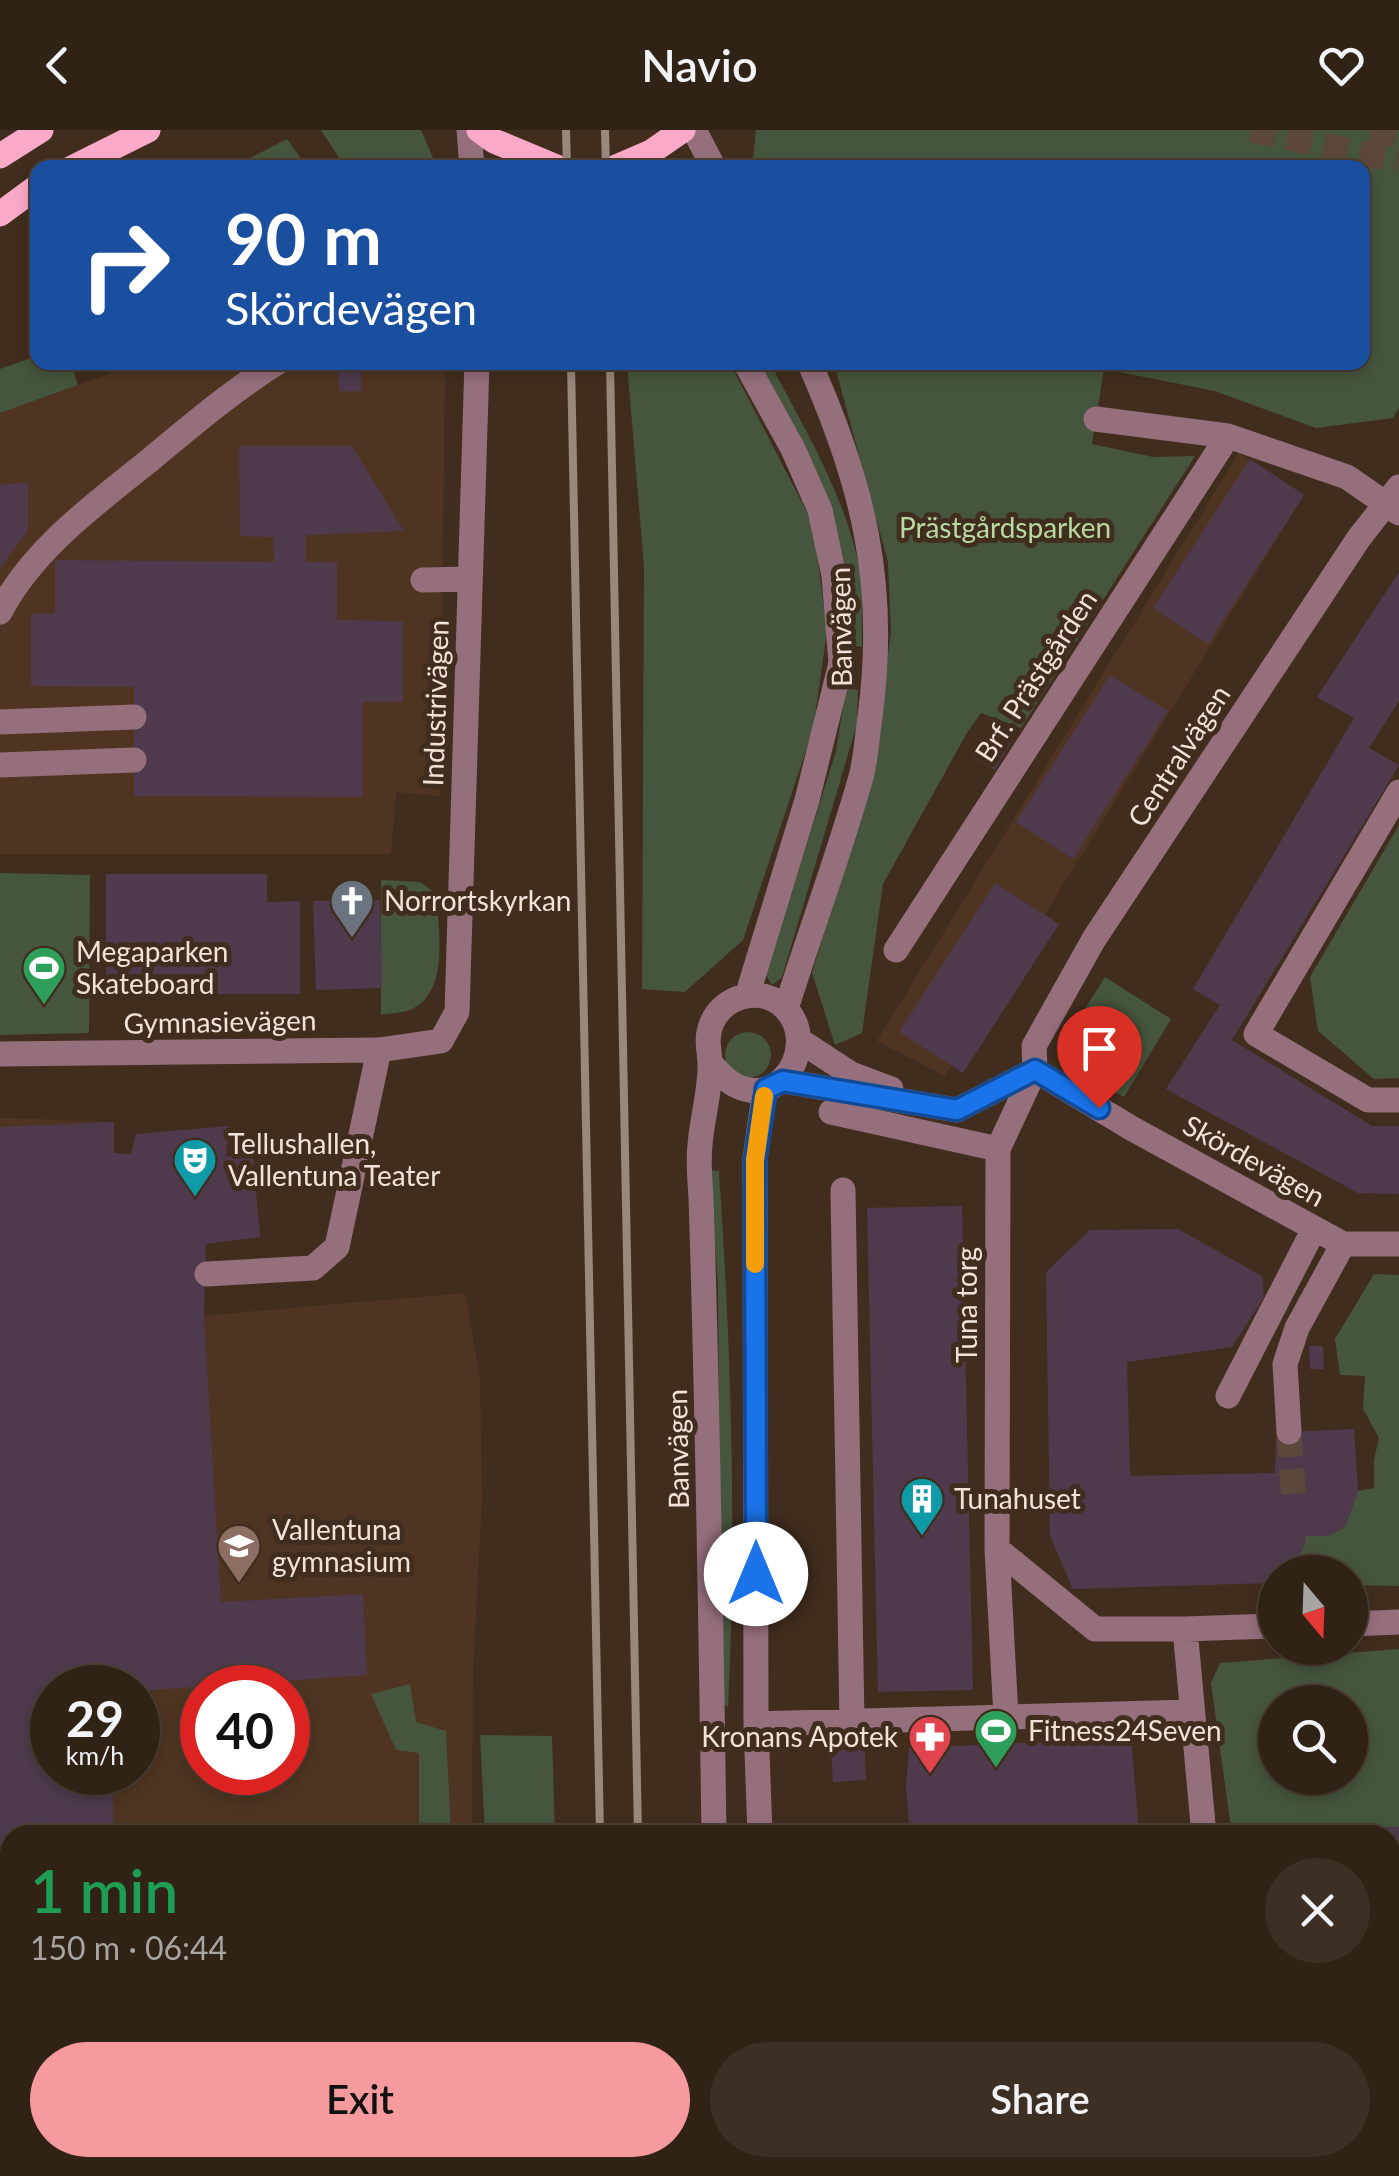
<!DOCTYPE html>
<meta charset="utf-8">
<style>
:root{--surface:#312216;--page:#3d2f23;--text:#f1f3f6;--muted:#a8a4a1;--line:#4c3f35;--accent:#f59b9e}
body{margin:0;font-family:Lato,sans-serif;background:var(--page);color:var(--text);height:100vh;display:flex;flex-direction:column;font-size:38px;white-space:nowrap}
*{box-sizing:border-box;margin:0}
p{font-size:32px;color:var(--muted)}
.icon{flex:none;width:55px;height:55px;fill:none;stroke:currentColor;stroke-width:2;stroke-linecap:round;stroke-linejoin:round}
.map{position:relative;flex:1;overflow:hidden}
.drawer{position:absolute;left:0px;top:1695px;width:1400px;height:352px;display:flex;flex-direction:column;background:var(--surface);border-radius:30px 30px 0 0;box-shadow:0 5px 15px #0003,0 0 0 2px var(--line)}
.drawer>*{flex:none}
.hud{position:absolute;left:30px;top:30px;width:1340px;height:210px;border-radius:20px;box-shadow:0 5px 15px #0003,0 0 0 2px var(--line);background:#1a4fa0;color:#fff;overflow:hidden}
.needle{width:65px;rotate:161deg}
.fabs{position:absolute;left:1258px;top:1425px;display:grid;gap:20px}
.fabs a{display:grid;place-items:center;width:110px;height:110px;border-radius:50%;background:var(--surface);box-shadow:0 5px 15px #0003,0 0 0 2px var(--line);font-size:50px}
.speed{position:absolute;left:30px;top:1535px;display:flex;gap:20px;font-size:50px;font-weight:700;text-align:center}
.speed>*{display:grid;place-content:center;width:130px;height:130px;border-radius:50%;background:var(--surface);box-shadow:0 5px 15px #0003,0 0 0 2px var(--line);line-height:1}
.speed small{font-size:25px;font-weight:400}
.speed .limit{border:15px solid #d22;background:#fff;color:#111}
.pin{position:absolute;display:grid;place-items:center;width:85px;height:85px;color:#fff;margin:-102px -42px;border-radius:50% 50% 50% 0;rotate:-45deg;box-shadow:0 0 10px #0007}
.pin .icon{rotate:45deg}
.me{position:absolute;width:110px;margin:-55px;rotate:0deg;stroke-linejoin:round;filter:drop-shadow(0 0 8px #0008)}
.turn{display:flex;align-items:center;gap:35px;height:210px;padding:0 30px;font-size:45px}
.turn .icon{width:130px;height:130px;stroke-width:2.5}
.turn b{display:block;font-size:70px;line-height:85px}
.round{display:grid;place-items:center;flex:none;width:105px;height:105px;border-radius:52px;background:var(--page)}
.summary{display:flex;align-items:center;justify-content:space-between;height:170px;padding:0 30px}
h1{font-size:60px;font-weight:600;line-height:75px;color:#1e9e55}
.cta{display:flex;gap:20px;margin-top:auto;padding:20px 30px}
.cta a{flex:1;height:115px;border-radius:60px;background:var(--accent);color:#111;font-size:40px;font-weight:600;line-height:115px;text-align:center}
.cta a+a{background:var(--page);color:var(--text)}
header{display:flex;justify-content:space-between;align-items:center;height:130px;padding:0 30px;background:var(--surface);font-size:45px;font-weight:600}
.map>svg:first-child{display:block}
.built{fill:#4f3521;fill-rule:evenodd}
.green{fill:#46553d;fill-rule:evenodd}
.building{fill:#4e3a4c}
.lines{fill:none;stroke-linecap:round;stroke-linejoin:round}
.minor-tunnel{stroke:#5b483a;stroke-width:25;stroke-dasharray:25 12;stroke-linecap:butt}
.major-tunnel{stroke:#5b483a;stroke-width:25;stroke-dasharray:25 12;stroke-linecap:butt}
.minor{stroke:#966f7d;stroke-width:25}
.major{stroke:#faaac8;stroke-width:25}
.rail{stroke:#99887c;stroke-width:8}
.route-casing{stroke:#114b97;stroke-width:25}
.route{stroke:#1a73e8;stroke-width:18}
.slow{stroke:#f59e0b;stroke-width:18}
.labels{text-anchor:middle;stroke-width:10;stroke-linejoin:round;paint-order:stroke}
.park-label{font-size:28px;fill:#b6daa0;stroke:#412d1e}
.street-label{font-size:28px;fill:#f1e3d9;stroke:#412d1e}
.poi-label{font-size:28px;fill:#f1e3d9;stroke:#412d1e;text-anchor:start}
</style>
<header><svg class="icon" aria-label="back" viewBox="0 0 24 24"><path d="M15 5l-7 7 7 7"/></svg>Navio<svg class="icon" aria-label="heart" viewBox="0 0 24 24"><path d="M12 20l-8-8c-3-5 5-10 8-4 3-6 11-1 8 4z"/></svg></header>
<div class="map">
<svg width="1399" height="2046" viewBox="0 0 1399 2046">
<rect width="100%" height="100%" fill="#412d1e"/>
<!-- built -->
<path class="built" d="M140,233H445L440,666L396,662L391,724H0V283Z
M1239,323L1304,365L945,946L877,911Z
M0,988L114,992V1023L131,1024L140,1191L465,1163L480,1248L482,1369L473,1539L472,1705H10V1943L0,1944ZM52,1558H138V1642H52ZM202,1558H288V1642H202Z
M163,2038H239L243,2046H98Z"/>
<!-- green -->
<path class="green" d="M321,0H421L437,37H345Z
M756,0H1399V278L1393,288L1316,298L1215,261L1104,239L1092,314L1153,327L1195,326L1021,598L981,583L968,601L883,754L862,903L835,915L812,843L871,647L891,503L888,432L834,233L1362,232V38H752Z
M287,9L307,37H233Z
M37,226L38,232L71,233L78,255L0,283V239Z
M627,233H730L813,394L827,501L813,599L743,810L685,862L642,859L644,437Z
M755,233H770C803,296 842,360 858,431C864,458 861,489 862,517L849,515L843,426Z
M846,558L858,560L857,594L782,847L772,855L766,845L836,621Z
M1399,695V948L1374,949L1318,901L1310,847Z
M0,743L90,745L89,903L0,905Z
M381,750L420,752L436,763C438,796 450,859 414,878C405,883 391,883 381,885Z
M1105,847L1171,889L1124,967C1046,927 1066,910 1105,847Z
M725 925a23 23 0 1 1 46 0a23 23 0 1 1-46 0Z
M709,1040L719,1041C731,1219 737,1398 728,1577L721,1573L718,1153Z
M1374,1144L1399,1145V1456L1350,1455V1442H1285L1303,1419L1306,1406H1328L1345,1397L1358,1361L1374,1358V1330L1379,1308L1363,1279L1365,1246L1340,1245L1335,1209Z
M1399,1519V1697L1232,1705L1211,1553L1220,1533ZM1275,1572H1350V1648H1275Z
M410,1554L416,1592L446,1601L451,1705H419V1623L396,1620L371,1564Z
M480,1605L552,1606L555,1705H485Z
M10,1943V2038H163L98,2046H0V1944Z
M239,2038H478V2040L243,2046Z"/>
<!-- building -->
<path class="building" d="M338,238H361L362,261H339Z
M239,316H352L404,401L306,405V432H337V490L403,491V572H363V667L134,666V557L31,556V484L55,483V430L274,432L273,407L240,406Z
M1250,329L1304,365L1208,514L1153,478Z
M28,352V400L0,438V355Z
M1399,442V571L1369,618L1399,635L1232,910L1372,996H1399V1064L1358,1063L1166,959L1220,875L1193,859L1354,588L1317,567Z
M1110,545L1168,581L1073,729L1016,692Z
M993,595L1014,607L995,640L974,628Z
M106,744H267V772L300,771V864H205V844L106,845Z
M995,753L1059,794L963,943L899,902Z
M380,770L382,858L316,860L313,771Z
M114,992V1023L131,1024L136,1004L229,996L226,1026L253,1028L260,1107L206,1114L204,1187L221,1472L363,1464L367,1545L138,1561V1558H52V1642H111L115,1705H10V1849L0,1850V997Z
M962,1076L973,1560L878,1562L867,1078Z
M1178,1099L1262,1146L1264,1167L1232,1217L1127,1232L1130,1346L1275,1343L1276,1308L1289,1302L1354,1299L1358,1361L1345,1397L1328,1406H1306L1303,1419L1285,1442H1275V1453L1073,1459L1050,1406L1046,1142L1090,1100Z
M1309,1216H1323L1324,1239H1310Z
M864,1606L866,1650L833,1652L830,1608Z
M1131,1608L1139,1701L1148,1705H910L906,1656L909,1618Z
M1399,1697V1873H1390V1705H1355V1698Z
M939,2038H994V2046H939Z
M1097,2038H1160L1161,2046H1098Z
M1249,2038H1350V2046H1250Z"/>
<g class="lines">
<!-- minor-tunnel -->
<path class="minor-tunnel" d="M1289,1302L1294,1372"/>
<!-- major-tunnel -->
<path class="major-tunnel" d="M1251,0L1399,31
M1371,0L1399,6"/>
<!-- minor -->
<path class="minor" d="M469,0L472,38
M694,0L714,38
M745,232L793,319L820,380L834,446L841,533L807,670L748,863
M1096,289L1228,306L1347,347L1399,383
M423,450L470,449
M0,482C33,419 95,374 150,330C192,295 232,261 278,232
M0,592L134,587
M0,635L134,630
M1399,662L1256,904L1368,970H1399
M896,820L1228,306
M786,879C810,802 839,725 861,647C866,628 867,607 870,587C888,454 863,353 809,232
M799,910L851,944L891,959
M0,924L379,920L441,911L457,882L477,232
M710,932C765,1005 826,920 785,878C762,855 722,865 711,895C706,908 709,919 710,932C711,959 702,988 700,1015C698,1032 700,1051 701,1068C708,1280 711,1493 714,1705
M1035,940L1131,998L1343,1114H1399
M783,951L957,980L1035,940
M831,982L998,1019
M843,1060L852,1593
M207,1144L313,1138L337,1117L379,920
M1228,1266L1314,1099
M1289,1302L1285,1234L1297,1198L1343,1114
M997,1419L1006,1587
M1350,1494L1399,1492
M1185,1499L1275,1496
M756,1594L1190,1582
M760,1705L756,1594L755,1029L765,959
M1204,1705L1185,1499H1095L997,1419L998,1019L1035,940L1034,916L1094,809L1359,408L1399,357
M720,2038V2046
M766,2038V2046
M897,2038L898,2046
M1221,2038L1222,2046"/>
<!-- major -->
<path class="major" d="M479,0L494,11L559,38
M0,26L41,0
M72,38L148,0
M614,38L651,22L683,0
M0,84L38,56"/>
<!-- rail -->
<path class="rail" d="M566,0L567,38
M605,0L606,38
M571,232L600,1705
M610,232L638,1705
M611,2038V2046
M644,2038V2046"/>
</g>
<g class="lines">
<defs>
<path id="route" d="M756,1444L755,1030L766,959L783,951L957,980L1035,940L1099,978"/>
</defs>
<!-- route casing -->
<use href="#route" class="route-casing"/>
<!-- route -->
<use href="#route" class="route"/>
<!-- slow -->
<path class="slow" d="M755,1134V1030L764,966"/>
</g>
<!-- icons -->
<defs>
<symbol id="church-pin" viewBox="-11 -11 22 30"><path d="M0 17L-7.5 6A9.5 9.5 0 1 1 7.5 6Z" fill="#6b7280" stroke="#412d1e"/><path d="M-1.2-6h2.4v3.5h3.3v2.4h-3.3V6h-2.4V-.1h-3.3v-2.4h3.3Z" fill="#fff"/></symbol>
<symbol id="stadium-pin" viewBox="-11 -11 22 30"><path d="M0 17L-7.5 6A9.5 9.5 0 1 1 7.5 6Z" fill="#2e9e5b" stroke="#412d1e"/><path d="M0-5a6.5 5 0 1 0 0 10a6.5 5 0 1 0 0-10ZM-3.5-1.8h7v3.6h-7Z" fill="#fff"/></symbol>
<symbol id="theatre-pin" viewBox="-11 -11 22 30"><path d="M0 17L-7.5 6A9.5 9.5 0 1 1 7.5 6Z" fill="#0f9aa8" stroke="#412d1e"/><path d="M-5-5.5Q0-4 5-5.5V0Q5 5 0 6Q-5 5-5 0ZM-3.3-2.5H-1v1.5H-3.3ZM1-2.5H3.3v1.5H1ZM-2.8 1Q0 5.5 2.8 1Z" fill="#fff"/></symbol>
<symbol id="building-pin" viewBox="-11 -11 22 30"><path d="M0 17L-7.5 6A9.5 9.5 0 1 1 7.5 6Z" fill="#0f9aa8" stroke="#412d1e"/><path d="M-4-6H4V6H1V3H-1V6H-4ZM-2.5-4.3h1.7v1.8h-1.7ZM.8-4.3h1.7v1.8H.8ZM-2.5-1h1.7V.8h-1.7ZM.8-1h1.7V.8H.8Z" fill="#fff"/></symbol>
<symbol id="school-pin" viewBox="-11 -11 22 30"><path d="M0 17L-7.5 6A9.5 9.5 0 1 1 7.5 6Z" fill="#8d6e63" stroke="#412d1e"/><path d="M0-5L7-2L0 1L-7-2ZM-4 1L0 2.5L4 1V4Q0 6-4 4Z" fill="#fff"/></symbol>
<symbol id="pharmacy-pin" viewBox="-11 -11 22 30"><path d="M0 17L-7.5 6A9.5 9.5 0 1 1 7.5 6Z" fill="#e0444e" stroke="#412d1e"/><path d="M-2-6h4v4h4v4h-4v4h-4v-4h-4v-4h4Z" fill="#fff"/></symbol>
</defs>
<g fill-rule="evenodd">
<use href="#church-pin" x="327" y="746" width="50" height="68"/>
<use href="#stadium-pin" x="19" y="813" width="50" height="68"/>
<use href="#theatre-pin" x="170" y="1005" width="50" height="68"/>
<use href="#building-pin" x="897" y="1344" width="50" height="68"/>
<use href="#school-pin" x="214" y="1391" width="50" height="68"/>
<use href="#stadium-pin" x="971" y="1576" width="50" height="68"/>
<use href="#pharmacy-pin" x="905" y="1582" width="50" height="68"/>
</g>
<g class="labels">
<!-- park labels -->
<g class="park-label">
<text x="1005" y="408">Prästgårdsparken</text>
</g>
<!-- street labels -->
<g class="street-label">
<text transform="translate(841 497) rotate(-91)" y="10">Banvägen</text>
<text transform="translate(1036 546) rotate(-57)" y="10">Brf. Prästgården</text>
<text transform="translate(436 573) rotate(-88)" y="10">Industrivägen</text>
<text transform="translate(1179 626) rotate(-57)" y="10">Centralvägen</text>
<text transform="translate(220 892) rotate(-1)" y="10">Gymnasievägen</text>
<text transform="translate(1254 1031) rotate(29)" y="10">Skördevägen</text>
<text transform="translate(967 1175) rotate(-90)" y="10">Tuna torg</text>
<text transform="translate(678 1319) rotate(-91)" y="10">Banvägen</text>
</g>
<!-- poi labels -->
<g class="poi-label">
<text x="384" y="781">Norrortskyrkan</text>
<text x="76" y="832">Megaparken<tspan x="76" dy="32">Skateboard</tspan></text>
<text x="228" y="1024">Tellushallen,<tspan x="228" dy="32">Vallentuna Teater</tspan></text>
<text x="954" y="1379">Tunahuset</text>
<text x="272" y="1410">Vallentuna<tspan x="272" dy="32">gymnasium</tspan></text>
<text x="1028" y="1611">Fitness24Seven</text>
<text x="898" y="1617" text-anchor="end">Kronans Apotek</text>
</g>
</g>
</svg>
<div class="fabs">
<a><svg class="needle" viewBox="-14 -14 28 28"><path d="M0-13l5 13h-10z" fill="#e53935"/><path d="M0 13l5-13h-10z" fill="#a8a4a1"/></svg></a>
<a><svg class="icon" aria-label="search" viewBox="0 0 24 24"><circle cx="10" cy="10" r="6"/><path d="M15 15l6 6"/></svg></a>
</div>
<div class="speed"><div>29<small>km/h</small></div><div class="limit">40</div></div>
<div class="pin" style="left:1099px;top:978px;background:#d93025"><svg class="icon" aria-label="arrive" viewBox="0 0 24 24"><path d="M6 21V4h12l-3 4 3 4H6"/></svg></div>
<svg class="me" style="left:756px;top:1444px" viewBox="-20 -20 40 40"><circle r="19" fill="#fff"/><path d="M0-13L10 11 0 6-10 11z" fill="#1a73e8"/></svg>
<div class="hud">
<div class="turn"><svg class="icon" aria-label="right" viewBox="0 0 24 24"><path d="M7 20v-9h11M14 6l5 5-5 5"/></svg><div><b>90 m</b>Skördevägen</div></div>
</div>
<section class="drawer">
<div class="summary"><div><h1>1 min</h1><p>150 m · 06:44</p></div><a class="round"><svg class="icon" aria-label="close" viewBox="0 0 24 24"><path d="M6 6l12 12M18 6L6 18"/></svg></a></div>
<div class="cta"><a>Exit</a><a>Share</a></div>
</section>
</div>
